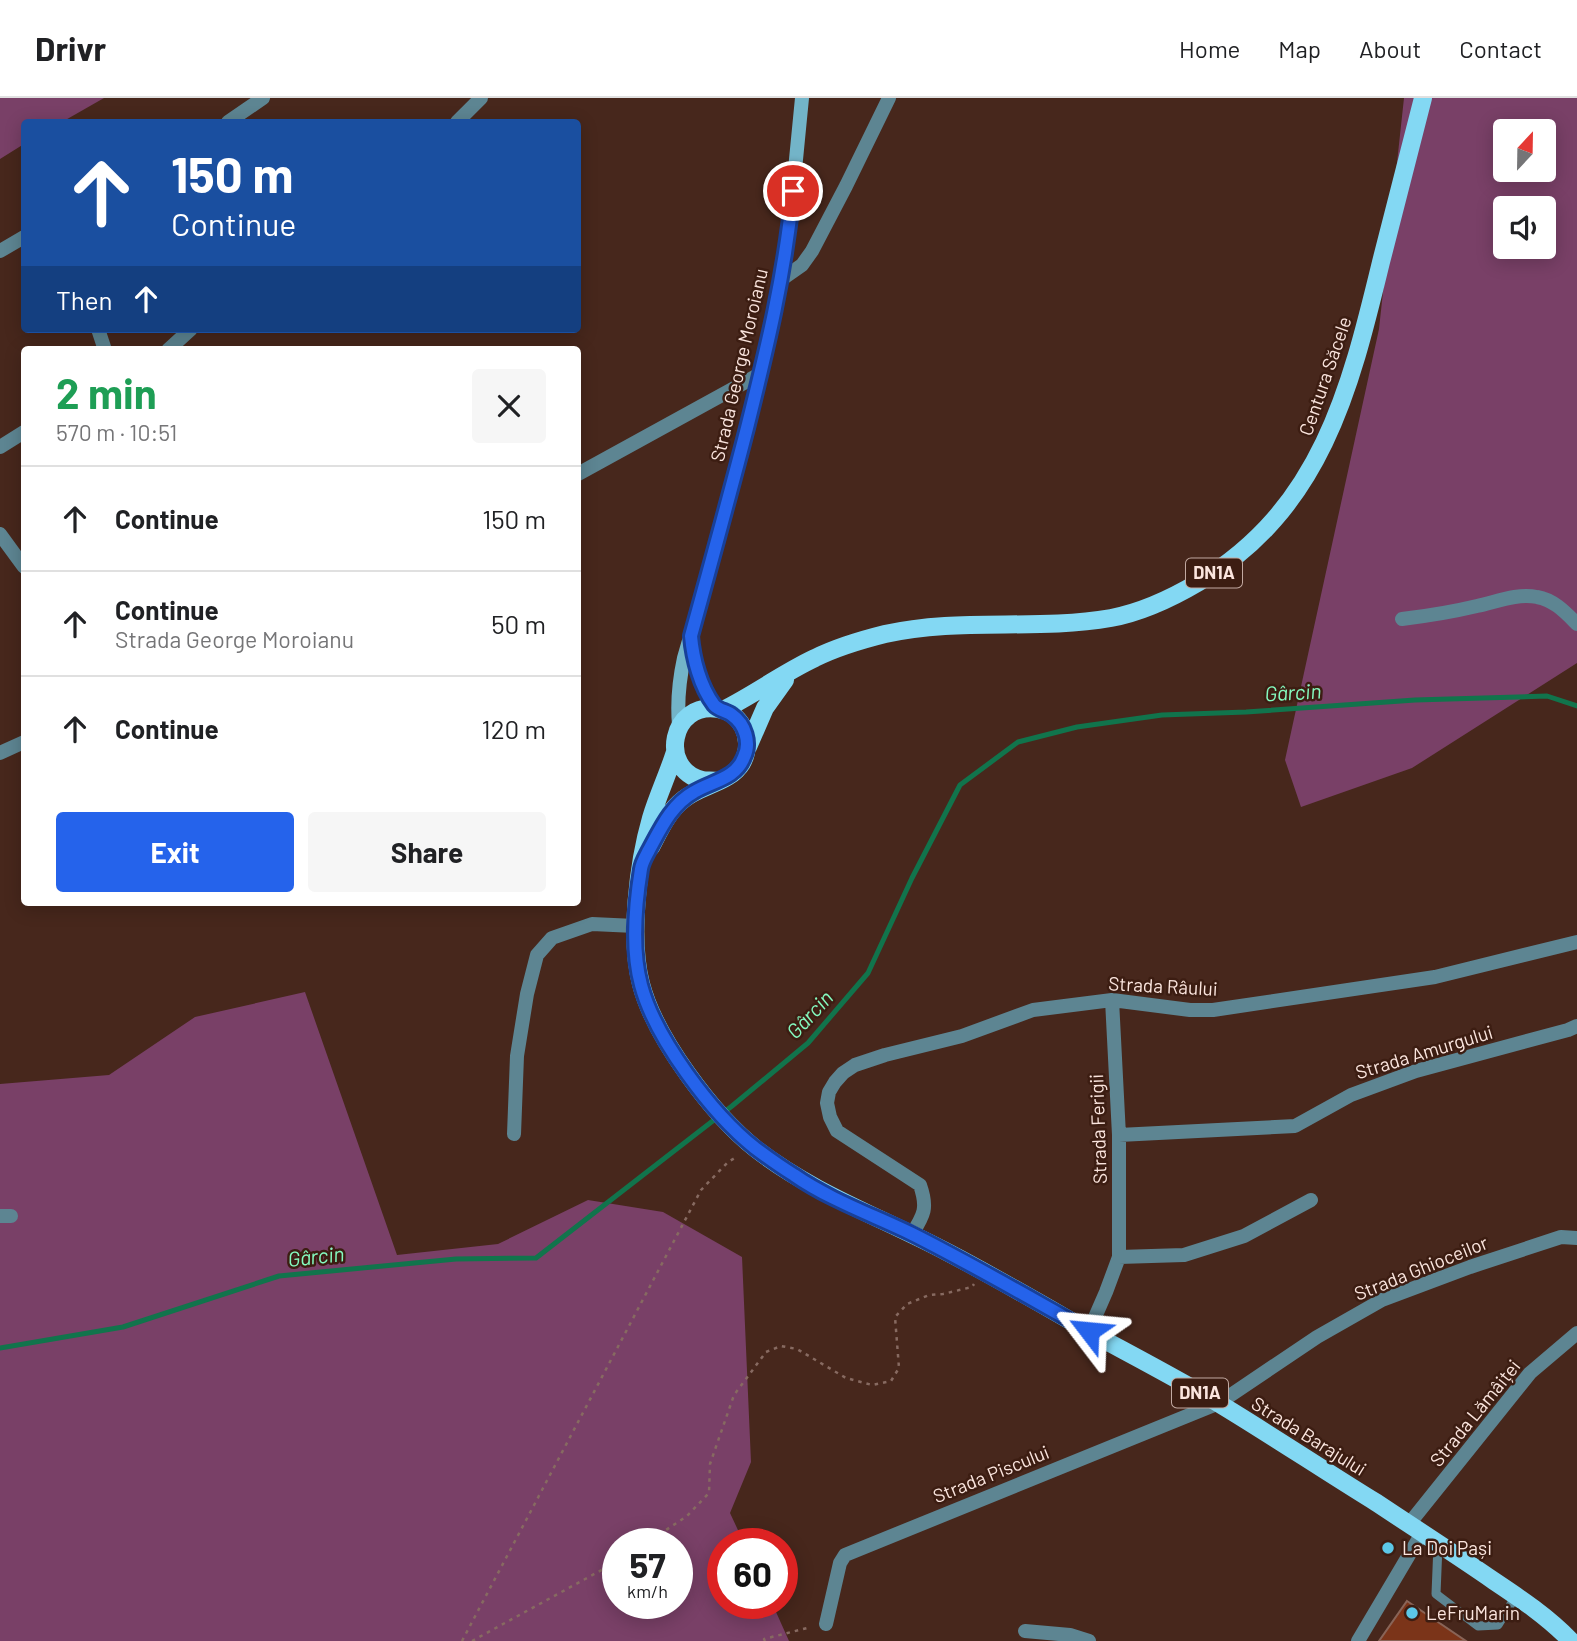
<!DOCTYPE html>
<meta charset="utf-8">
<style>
:root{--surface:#fff;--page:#f6f6f6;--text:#202124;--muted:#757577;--line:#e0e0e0;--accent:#2563eb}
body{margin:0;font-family:Barlow,sans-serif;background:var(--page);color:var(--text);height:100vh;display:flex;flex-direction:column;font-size:26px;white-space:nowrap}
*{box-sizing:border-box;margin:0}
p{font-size:23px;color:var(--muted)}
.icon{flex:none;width:38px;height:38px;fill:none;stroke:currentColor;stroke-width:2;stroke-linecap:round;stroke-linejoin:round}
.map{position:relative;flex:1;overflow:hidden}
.drawer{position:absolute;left:21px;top:248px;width:560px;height:560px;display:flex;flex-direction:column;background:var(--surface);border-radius:7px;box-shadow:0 4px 18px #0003}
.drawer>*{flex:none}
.guide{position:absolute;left:21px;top:21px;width:560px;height:214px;border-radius:7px;box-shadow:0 4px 18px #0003;background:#1a4fa0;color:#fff;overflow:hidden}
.needle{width:46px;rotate:22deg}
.controls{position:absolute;left:1493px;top:21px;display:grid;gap:14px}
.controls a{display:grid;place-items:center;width:63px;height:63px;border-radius:7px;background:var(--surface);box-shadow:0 4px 18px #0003;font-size:35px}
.speed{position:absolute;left:602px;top:1430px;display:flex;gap:14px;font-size:35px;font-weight:700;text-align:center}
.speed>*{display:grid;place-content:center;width:91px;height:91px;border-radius:50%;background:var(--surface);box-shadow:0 4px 18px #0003;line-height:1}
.speed small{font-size:18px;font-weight:400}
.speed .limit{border:10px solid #d22;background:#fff;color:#111}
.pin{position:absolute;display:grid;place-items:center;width:60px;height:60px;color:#fff;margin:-30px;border:4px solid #fff;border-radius:50%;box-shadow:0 2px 7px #0007}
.me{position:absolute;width:77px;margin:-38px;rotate:299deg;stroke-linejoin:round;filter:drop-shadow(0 0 5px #0008)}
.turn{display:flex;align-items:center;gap:24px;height:147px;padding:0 35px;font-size:32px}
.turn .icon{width:91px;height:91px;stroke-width:2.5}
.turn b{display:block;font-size:49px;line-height:60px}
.then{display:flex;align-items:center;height:66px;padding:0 35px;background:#0003;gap:14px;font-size:26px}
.round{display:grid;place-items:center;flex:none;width:74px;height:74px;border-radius:7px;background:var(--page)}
.summary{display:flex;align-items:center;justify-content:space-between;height:119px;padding:0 35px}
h1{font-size:42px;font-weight:700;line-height:52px;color:#1e9e55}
.action{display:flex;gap:14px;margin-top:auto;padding:14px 35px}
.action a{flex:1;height:80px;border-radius:7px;background:var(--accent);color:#fff;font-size:28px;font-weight:700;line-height:80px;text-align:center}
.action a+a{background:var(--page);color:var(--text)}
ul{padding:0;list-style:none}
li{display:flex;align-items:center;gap:21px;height:105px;padding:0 35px;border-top:2px solid var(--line)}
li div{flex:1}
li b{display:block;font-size:26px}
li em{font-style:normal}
header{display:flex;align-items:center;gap:42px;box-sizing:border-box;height:98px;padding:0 35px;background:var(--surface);border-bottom:2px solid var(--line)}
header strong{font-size:33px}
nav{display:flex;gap:38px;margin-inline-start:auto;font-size:24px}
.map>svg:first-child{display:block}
.green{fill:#794067;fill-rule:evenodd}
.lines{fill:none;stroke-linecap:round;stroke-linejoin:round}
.stream{stroke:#11744c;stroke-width:5}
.building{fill:#7b3419;stroke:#896457;stroke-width:2}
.path{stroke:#876a61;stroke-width:2.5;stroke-dasharray:3.5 5;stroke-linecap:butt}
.service{stroke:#5d8592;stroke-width:9}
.minor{stroke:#5d8592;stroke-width:14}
.secondary{stroke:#73b4c8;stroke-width:14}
.primary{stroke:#83d8f3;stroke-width:18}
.route-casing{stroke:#184099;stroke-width:18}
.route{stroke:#2563eb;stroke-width:12}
.poi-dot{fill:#5cc7e7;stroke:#3c1d12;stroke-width:2.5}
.labels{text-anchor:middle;stroke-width:5;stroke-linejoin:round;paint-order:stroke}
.shield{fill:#3c1d12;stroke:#c2a9a1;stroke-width:2}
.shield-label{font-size:18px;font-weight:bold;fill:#fbe5de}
.street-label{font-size:19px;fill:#fbe5de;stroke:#3c1d12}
.poi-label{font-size:19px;fill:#fbe5de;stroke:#3c1d12;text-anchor:start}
.water-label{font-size:21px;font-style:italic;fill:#85fbc0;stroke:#3c1d12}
</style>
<header>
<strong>Drivr</strong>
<nav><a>Home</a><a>Map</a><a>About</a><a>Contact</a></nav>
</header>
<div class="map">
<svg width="1577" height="1543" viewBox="0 0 1577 1543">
<rect width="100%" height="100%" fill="#47271c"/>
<!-- green -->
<path class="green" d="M0,0H104L62,24H24V46L0,61Z
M1404,0H1577V565L1412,670L1301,709L1285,662L1379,231ZM1505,33H1544V72H1505ZM1505,110H1544V149H1505Z
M305,894L397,1157L498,1146L588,1102L663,1114L742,1159L751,1364L730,1415L744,1445L723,1446V1505H772L789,1543H0V986L109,977L195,919ZM618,1446H677V1505H618Z"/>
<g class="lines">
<!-- stream -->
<path class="stream" d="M0,1250L123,1229L279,1178L456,1161L536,1160L732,1008L808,945L868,875L912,780L960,687L1018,644L1077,629L1162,617L1246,614L1415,602L1547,598L1577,608"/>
</g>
<!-- building -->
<path class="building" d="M1407,1503L1466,1543H1379Z"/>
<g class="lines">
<!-- path -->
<path class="path" d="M645,1446L687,1418L709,1395L710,1366L734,1297L766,1254L781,1248L797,1251L846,1280L872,1287L891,1283L899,1270L895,1219L907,1206L929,1197L943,1196L972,1189L974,1186
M462,1543L701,1092L728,1064L738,1058
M472,1543L618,1463
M765,1543L764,1541L811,1529"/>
<!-- service -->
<path class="service" d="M1438,1447L1436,1496L1478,1528L1498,1527L1516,1498"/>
<!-- minor -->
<path class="minor" d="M228,24L263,0
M457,24L481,0
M0,153L24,139
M782,181L802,167L812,153L846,88L889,0
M98,231L105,252
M168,252L191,231
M0,349L24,334
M578,376L760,276
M0,436L24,469
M1402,521C1427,518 1452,514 1477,508C1496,504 1517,495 1537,499C1554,502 1565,514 1577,526
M0,655L24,644
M514,1036L517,958L527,896L537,857L552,840L592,826L635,828
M1119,1037L1295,1028L1351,997L1416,973L1568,932L1577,928
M0,1118H11
M912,1136C924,1117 928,1110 920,1087L837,1033L830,1019L827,1005L829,994L835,984L843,975L855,967L885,957L962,938L1033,912L1112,902L1190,912H1213L1435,879L1577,844
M1119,1159L1184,1157L1244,1138L1311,1102
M1089,1233L1106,1194L1119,1159V1037L1112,902
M1409,1426L1530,1275L1577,1235
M826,1526L840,1465L845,1457L1219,1305L1317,1239L1382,1202L1470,1169L1561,1139L1577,1140
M1025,1533L1070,1537L1089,1543
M1358,1543L1422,1435"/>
<!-- secondary -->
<path class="secondary" d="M691,542C694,567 704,589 716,610
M679,627C677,604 679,583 684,560L723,425L772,229L789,133L802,0"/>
<!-- primary -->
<path class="primary" d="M723,612C755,596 783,575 815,560C837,549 861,542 885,536C959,519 1036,533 1111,520C1143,514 1172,500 1199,484C1321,411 1350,292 1381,164C1395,109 1409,55 1423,0
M748,649L765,610L785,582
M675,654C668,676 658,697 651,720C638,765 629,840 641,886C655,940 713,1017 756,1051C814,1096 883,1120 947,1154C1001,1182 1053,1213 1106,1243C1145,1264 1185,1285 1223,1308C1274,1339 1325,1373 1377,1405C1416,1431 1455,1456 1494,1483C1521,1501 1548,1519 1571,1543
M651,749C660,732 668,713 684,701C701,687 730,685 742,665C748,654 749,641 743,629C738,620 729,612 718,611C671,603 658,671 702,682C706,683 713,682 718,683"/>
</g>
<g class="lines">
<defs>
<path id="route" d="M793,93C785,176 767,250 747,330C729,400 710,469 691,538C693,561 700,588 714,607C718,612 727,613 732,617C745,626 751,645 744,659C736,681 712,683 694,694C671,707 661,730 649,752C646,758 642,764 641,771C635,808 631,850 641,887C655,940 712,1016 755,1050C767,1059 781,1069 794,1077C830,1102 873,1117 912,1136C972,1166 1030,1200 1089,1233"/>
</defs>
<!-- route casing -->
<use href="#route" class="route-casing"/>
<!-- route -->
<use href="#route" class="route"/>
</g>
<!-- markers -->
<g class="poi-dot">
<circle cx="1388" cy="1450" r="7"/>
<circle cx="1412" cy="1515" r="7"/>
</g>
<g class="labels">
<!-- shield labels -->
<g class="shield">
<rect x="1186" y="460.5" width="56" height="29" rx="5"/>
<rect x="1172" y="1280.5" width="56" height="29" rx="5"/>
</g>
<g class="shield-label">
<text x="1214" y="481">DN1A</text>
<text x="1200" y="1301">DN1A</text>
</g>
<!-- street labels -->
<g class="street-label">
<text transform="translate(739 267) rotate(-77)" y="7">Strada George Moroianu</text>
<text transform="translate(1325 278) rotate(-71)" y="7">Centura Săcele</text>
<text transform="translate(1163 888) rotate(3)" y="7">Strada Râului</text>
<text transform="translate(1424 954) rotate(-17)" y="7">Strada Amurgului</text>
<text transform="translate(1098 1031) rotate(-92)" y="7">Strada Ferigii</text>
<text transform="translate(1421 1170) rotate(-22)" y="7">Strada Ghioceilor</text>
<text transform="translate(1475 1315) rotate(-51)" y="7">Strada Lămâiței</text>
<text transform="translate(1309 1338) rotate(32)" y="7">Strada Barajului</text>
<text transform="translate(991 1376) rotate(-22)" y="7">Strada Piscului</text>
</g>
<!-- poi labels -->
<g class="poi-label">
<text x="1402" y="1457">La Doi Pași</text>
<text x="1426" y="1522">LeFruMarin</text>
</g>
<!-- water labels -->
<g class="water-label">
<text transform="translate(1293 595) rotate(-3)" y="7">Gârcin</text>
<text transform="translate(810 917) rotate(-47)" y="7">Gârcin</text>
<text transform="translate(316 1159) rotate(-6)" y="7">Gârcin</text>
</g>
</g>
</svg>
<div class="controls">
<a><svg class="needle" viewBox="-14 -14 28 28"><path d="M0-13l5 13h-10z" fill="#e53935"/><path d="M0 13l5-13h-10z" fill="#757577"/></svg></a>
<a><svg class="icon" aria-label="sound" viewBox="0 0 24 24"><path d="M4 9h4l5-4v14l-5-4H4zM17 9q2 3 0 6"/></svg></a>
</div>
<div class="speed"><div>57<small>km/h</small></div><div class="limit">60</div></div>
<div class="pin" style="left:793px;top:93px;background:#d93025"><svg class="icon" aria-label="arrive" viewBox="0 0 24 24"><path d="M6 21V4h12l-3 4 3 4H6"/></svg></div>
<svg class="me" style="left:1089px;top:1233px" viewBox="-20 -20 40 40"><path d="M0-17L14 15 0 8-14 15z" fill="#2563eb" stroke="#fff" stroke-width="4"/></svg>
<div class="guide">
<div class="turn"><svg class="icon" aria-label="ahead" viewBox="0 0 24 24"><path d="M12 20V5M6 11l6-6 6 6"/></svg><div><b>150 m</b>Continue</div></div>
<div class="then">Then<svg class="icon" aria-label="ahead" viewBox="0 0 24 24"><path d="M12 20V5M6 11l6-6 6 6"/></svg></div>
</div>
<section class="drawer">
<div class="summary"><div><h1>2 min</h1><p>570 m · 10:51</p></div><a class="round"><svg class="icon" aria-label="close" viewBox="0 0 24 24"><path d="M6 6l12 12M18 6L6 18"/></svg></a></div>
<ul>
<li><svg class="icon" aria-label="ahead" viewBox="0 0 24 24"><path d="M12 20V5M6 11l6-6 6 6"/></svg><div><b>Continue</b></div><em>150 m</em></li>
<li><svg class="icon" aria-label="ahead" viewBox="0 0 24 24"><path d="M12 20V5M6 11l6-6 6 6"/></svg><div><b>Continue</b><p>Strada George Moroianu</p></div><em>50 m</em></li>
<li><svg class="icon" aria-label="ahead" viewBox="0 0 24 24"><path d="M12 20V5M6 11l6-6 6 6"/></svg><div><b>Continue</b></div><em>120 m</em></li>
</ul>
<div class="action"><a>Exit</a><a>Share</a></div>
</section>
</div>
